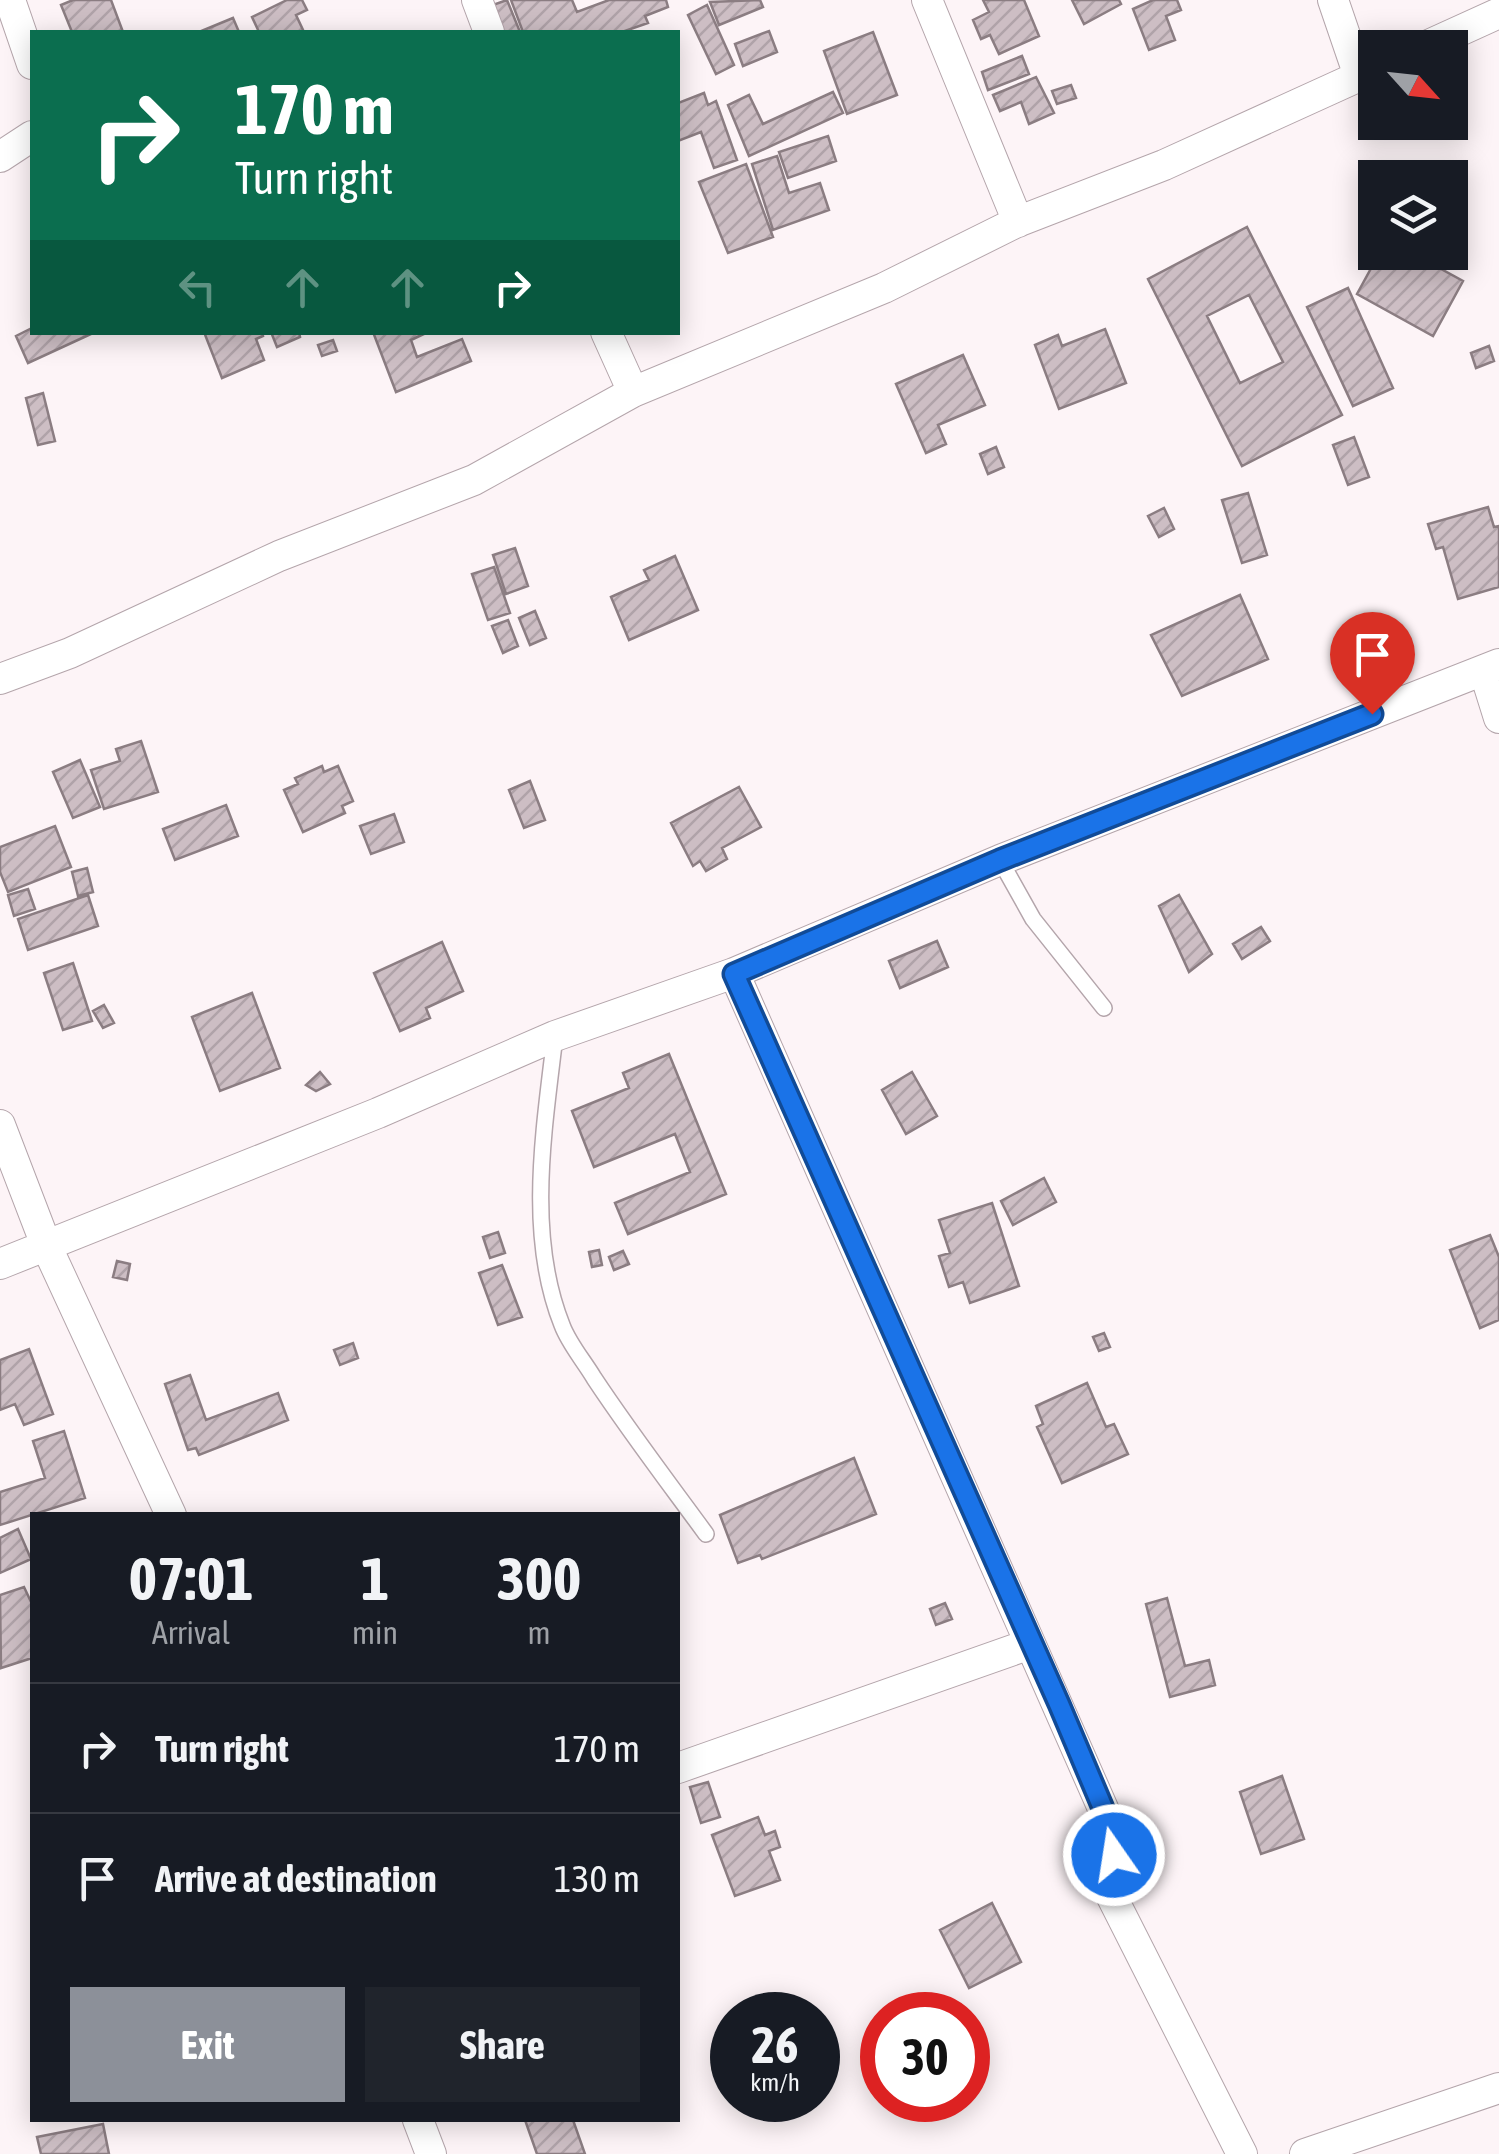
<!DOCTYPE html>
<style>
:root{--surface:#171b24;--page:#20242c;--text:#f1f3f6;--muted:#9ea1a6;--line:#363941;--accent:#8c9099}
body{margin:0;font-family:"Asap Condensed",sans-serif;background:var(--page);color:var(--text);height:100vh;display:flex;flex-direction:column;font-size:38px;white-space:nowrap}
*{box-sizing:border-box;margin:0}
p{font-size:32px;color:var(--muted)}
.icon{flex:none;width:55px;height:55px;fill:none;stroke:currentColor;stroke-width:2;stroke-linecap:round;stroke-linejoin:round}
.map{position:relative;flex:1;overflow:hidden}
.side{position:absolute;left:30px;top:1512px;width:650px;height:610px;display:flex;flex-direction:column;background:var(--surface);border-radius:0px;box-shadow:0 5px 25px #0003}
.side>*{flex:none}
.hud{position:absolute;left:30px;top:30px;width:650px;height:305px;border-radius:0px;box-shadow:0 5px 25px #0003;background:#0b6e4f;color:#fff;overflow:hidden}
.needle{width:65px;rotate:117deg}
.fabs{position:absolute;left:1358px;top:30px;display:grid;gap:20px}
.fabs a{display:grid;place-items:center;width:110px;height:110px;border-radius:0px;background:var(--surface);box-shadow:0 5px 25px #0003;font-size:50px}
.speed{position:absolute;left:710px;top:1992px;display:flex;gap:20px;font-size:50px;font-weight:700;text-align:center}
.speed>*{display:grid;place-content:center;width:130px;height:130px;border-radius:50%;background:var(--surface);box-shadow:0 5px 25px #0003;line-height:1}
.speed small{font-size:25px;font-weight:400}
.speed .limit{border:15px solid #d22;background:#fff;color:#111}
.pin{position:absolute;display:grid;place-items:center;width:85px;height:85px;color:#fff;margin:-102px -42px;border-radius:50% 50% 50% 0;rotate:-45deg;box-shadow:0 0 10px #0007}
.pin .icon{rotate:45deg}
.me{position:absolute;width:110px;margin:-55px;rotate:347deg;stroke-linejoin:round;filter:drop-shadow(0 0 8px #0008)}
.turn{display:flex;align-items:center;gap:35px;height:210px;padding:0 40px;font-size:45px}
.turn .icon{width:130px;height:130px;stroke-width:2.5}
.turn b{display:block;font-size:70px;line-height:85px}
.lanes{display:flex;align-items:center;height:95px;padding:0 40px;background:#0003;justify-content:center;gap:50px;direction:ltr}
.lanes .off{opacity:.35}
.eta{display:flex;justify-content:space-evenly;align-items:center;height:170px;text-align:center}
.eta b{font-size:60px;font-weight:700;line-height:70px}
.primary-button{display:flex;gap:20px;margin-top:auto;padding:20px 40px}
.primary-button a{flex:1;height:115px;border-radius:0px;background:var(--accent);color:#fff;font-size:40px;font-weight:700;line-height:115px;text-align:center}
.primary-button a+a{background:var(--page);color:var(--text)}
ul{padding:0;list-style:none}
li{display:flex;align-items:center;gap:30px;height:130px;padding:0 40px;border-top:2px solid var(--line)}
li div{flex:1}
li b{display:block;font-size:38px}
li em{font-style:normal}
.map>svg:first-child{display:block}
.building{fill:url(#building-hatch);stroke:#8b7d82;stroke-width:2.5;fill-rule:evenodd}
.lines{fill:none;stroke-linecap:round;stroke-linejoin:round}
.lane-casing{stroke:#b4a5ab;stroke-width:18}
.street-casing{stroke:#b4a5ab;stroke-width:32}
.lane{stroke:#fff;stroke-width:15}
.street{stroke:#fff;stroke-width:30}
.route-casing{stroke:#114b97;stroke-width:25}
.route{stroke:#1a73e8;stroke-width:18}
</style>
<div class="map">
<svg width="1499" height="2154" viewBox="0 0 1499 2154">
<defs>
<pattern id="building-hatch" width="6" height="6" patternUnits="userSpaceOnUse" patternTransform="scale(2.5)"><rect width="6" height="6" fill="#cdbec4"/><path d="M-1 1l2-2M0 6l6-6M5 7l2-2" fill="none" stroke="#b0a3a9"/></pattern>
</defs>
<rect width="100%" height="100%" fill="#fdf4f7"/>
<!-- building -->
<path class="building" d="M73,0H111L123,32H72L61,5Z
M287,0H302L307,10L296,15L304,32H259L252,17Z
M507,0L520,32H500L490,6Z
M511,0H572L577,12L609,0H666L668,7L645,16L648,23L622,32H523Z
M760,0L763,7L719,25L710,2Z
M983,0H1024L1039,36L999,54L990,35L981,39L973,20L989,12Z
M1072,0H1119L1121,4L1084,24Z
M1153,0H1177L1181,10L1166,16L1175,40L1149,50L1133,9Z
M707,5L734,65L716,74L688,15Z
M233,18L239,32H199Z
M769,31L777,52L743,66L735,44Z
M873,32L897,95L847,114L824,51Z
M1022,56L1029,74L988,90L982,72Z
M1036,77L1054,113L1029,124L1021,102L1000,111L993,95Z
M1071,85L1076,98L1057,104L1052,91Z
M833,92L843,113L749,156L728,105L749,95L763,124Z
M704,93L708,105L716,101L737,160L714,168L701,132L678,141V103Z
M828,136L836,161L788,178L779,152Z
M777,156L789,193L820,183L829,210L773,230L752,164Z
M746,164L773,237L728,253L699,182Z
M1247,227L1342,415L1242,466L1148,279ZM1249,295L1283,362L1240,383L1207,316Z
M1380,252H1410L1463,281L1433,336L1357,294Z
M1348,288L1393,388L1353,406L1307,307Z
M32,328V332L93,333L28,363L16,336Z
M1105,329L1126,383L1059,409L1035,345L1058,335L1062,346Z
M204,332H262L263,336L256,339L264,360L222,378Z
M271,332H299L300,337L277,347Z
M373,332H428L411,340L417,357L462,339L471,361L396,392Z
M333,340L337,351L322,356L318,345Z
M1489,346L1494,361L1476,368L1471,353Z
M963,355L985,405L938,425L946,444L926,453L896,384Z
M43,393L55,441L38,445L26,398Z
M1354,437L1369,477L1348,485L1333,445Z
M996,447L1004,467L988,474L980,454Z
M1248,493L1267,555L1242,563L1222,500Z
M1488,507L1494,527L1499,526V587L1458,599L1443,547L1436,549L1428,524Z
M1164,508L1174,529L1159,537L1148,516Z
M515,548L528,586L506,594L493,555Z
M675,556L698,610L629,640L611,597L649,580L644,570Z
M494,567L510,613L488,620L472,574Z
M1240,595L1268,659L1182,696L1151,635Z
M535,611L546,638L530,645L519,618Z
M508,620L518,646L503,653L492,626Z
M141,741L158,792L104,809L91,770L120,761L116,749Z
M80,760L100,807L73,818L53,772Z
M322,766L324,772L338,766L353,801L342,806L345,813L303,832L284,790L298,784L295,778Z
M530,781L545,820L524,828L509,790Z
M739,787L761,827L722,848L727,859L706,871L700,861L693,866L671,823Z
M226,805L238,836L175,860L163,829Z
M394,814L404,842L371,854L360,826Z
M55,826L71,867L8,892L0,872V847Z
M87,868L93,892L78,896L72,872Z
M28,889L35,909L14,916L8,895Z
M88,895L98,926L28,950L18,919Z
M1179,895L1212,954L1189,972L1159,906Z
M1261,927L1270,941L1242,959L1233,944Z
M937,941L948,967L900,988L889,961Z
M442,942L463,991L426,1008L430,1018L400,1031L374,973Z
M73,963L92,1021L63,1030L44,973Z
M252,993L280,1068L220,1091L192,1017Z
M104,1005L114,1023L103,1028L93,1011Z
M669,1054L726,1194L628,1234L615,1203L690,1172L675,1134L594,1167L572,1111L629,1088L623,1073Z
M320,1072L330,1084L316,1091L306,1085Z
M912,1072L937,1116L906,1134L882,1090Z
M1044,1178L1056,1202L1013,1225L1001,1201Z
M992,1203L1019,1286L970,1303L963,1282L949,1287L939,1256L950,1253L939,1220Z
M498,1232L505,1253L490,1258L483,1237Z
M1490,1235L1499,1257V1320L1480,1328L1450,1250Z
M599,1250L602,1265L592,1267L589,1252Z
M623,1251L629,1264L614,1270L609,1257Z
M117,1261L130,1264L127,1280L113,1277Z
M502,1265L522,1317L498,1325L479,1273Z
M1104,1333L1110,1347L1099,1351L1093,1337Z
M353,1343L358,1358L340,1365L334,1350Z
M29,1349L53,1414L24,1425L15,1404L0,1410V1360Z
M190,1375L206,1420L278,1393L288,1420L199,1455L196,1448L188,1450L165,1384Z
M1087,1383L1106,1427L1114,1424L1128,1454L1062,1483L1037,1427L1043,1424L1036,1406Z
M64,1431L85,1498L0,1525V1492L45,1478L33,1441Z
M854,1458L876,1514L762,1559L760,1555L738,1563L720,1515Z
M18,1529L31,1559L0,1573V1538Z
M24,1587L32,1604V1658L1,1668L0,1595Z
M1167,1598L1185,1666L1209,1660L1215,1685L1170,1697L1146,1604Z
M945,1603L952,1619L936,1625L930,1609Z
M1282,1776L1304,1839L1261,1854L1240,1792Z
M708,1782L720,1817L701,1823L690,1787Z
M758,1817L765,1835L775,1831L780,1847L769,1851L780,1880L735,1896L712,1835Z
M992,1903L1021,1962L969,1988L940,1930Z
M525,2120H573L585,2154H537Z
M103,2124L109,2154H41L37,2137Z"/>
<g class="lines">
<defs>
<path id="lane" d="M1000,860L1033,919L1104,1008
M555,1036C544,1130 526,1235 562,1325C569,1344 584,1361 594,1378C629,1431 668,1482 706,1534"/>
<path id="street" d="M10,0L32,64
M477,0L489,32
M927,0L1018,222
M1333,0L1359,76
M1422,48L1499,13
M0,157L32,136
M606,332L633,392
M1484,670L1499,718
M0,679L70,653L279,556L474,480L633,392L884,288L1017,222L1164,165L1375,69
M734,973L1105,1813L1113,1844L1112,1897L1242,2154
M0,1125L46,1245L171,1515
M0,1264L378,1113L555,1036L734,973L1000,860L1499,664
M678,1768L1030,1644
M418,2120L431,2154
M1305,2154L1499,2088"/>
</defs>
<!-- lane casing -->
<use href="#lane" class="lane-casing"/>
<!-- street casing -->
<use href="#street" class="street-casing"/>
<!-- lane -->
<use href="#lane" class="lane"/>
<!-- street -->
<use href="#street" class="street"/>
</g>
<g class="lines">
<defs>
<path id="route" d="M1114,1855L1105,1813L1059,1704L734,974L1000,860L1372,714"/>
</defs>
<!-- route casing -->
<use href="#route" class="route-casing"/>
<!-- route -->
<use href="#route" class="route"/>
</g>
</svg>
<div class="fabs">
<a><svg class="needle" viewBox="-14 -14 28 28"><path d="M0-13l5 13h-10z" fill="#e53935"/><path d="M0 13l5-13h-10z" fill="#9ea1a6"/></svg></a>
<a><svg class="icon" aria-label="layers" viewBox="0 0 24 24"><path d="M12 4l9 5-9 5-9-5zM3 14l9 5 9-5"/></svg></a>
</div>
<div class="speed"><div>26<small>km/h</small></div><div class="limit">30</div></div>
<div class="pin" style="left:1372px;top:714px;background:#d93025"><svg class="icon" aria-label="arrive" viewBox="0 0 24 24"><path d="M6 21V4h12l-3 4 3 4H6"/></svg></div>
<svg class="me" style="left:1114px;top:1855px" viewBox="-20 -20 40 40"><circle r="17" fill="#1a73e8" stroke="#fff" stroke-width="3"/><path d="M0-11L8 9 0 5-8 9z" fill="#fff"/></svg>
<div class="hud">
<div class="turn"><svg class="icon" aria-label="right" viewBox="0 0 24 24"><path d="M7 20v-9h11M14 6l5 5-5 5"/></svg><div><b>170 m</b>Turn right</div></div>
<div class="lanes"><svg class="icon off" aria-label="left" viewBox="0 0 24 24"><path d="M17 20v-9H6M10 6l-5 5 5 5"/></svg><svg class="icon off" aria-label="ahead" viewBox="0 0 24 24"><path d="M12 20V5M6 11l6-6 6 6"/></svg><svg class="icon off" aria-label="ahead" viewBox="0 0 24 24"><path d="M12 20V5M6 11l6-6 6 6"/></svg><svg class="icon" aria-label="right" viewBox="0 0 24 24"><path d="M7 20v-9h11M14 6l5 5-5 5"/></svg></div>
</div>
<section class="side">
<div class="eta">
<div><b>07:01</b><p>Arrival</p></div>
<div><b>1</b><p>min</p></div>
<div><b>300</b><p>m</p></div>
</div>
<ul>
<li><svg class="icon" aria-label="right" viewBox="0 0 24 24"><path d="M7 20v-9h11M14 6l5 5-5 5"/></svg><div><b>Turn right</b></div><em>170 m</em></li>
<li><svg class="icon" aria-label="arrive" viewBox="0 0 24 24"><path d="M6 21V4h12l-3 4 3 4H6"/></svg><div><b>Arrive at destination</b></div><em>130 m</em></li>
</ul>
<div class="primary-button"><a>Exit</a><a>Share</a></div>
</section>
</div>
